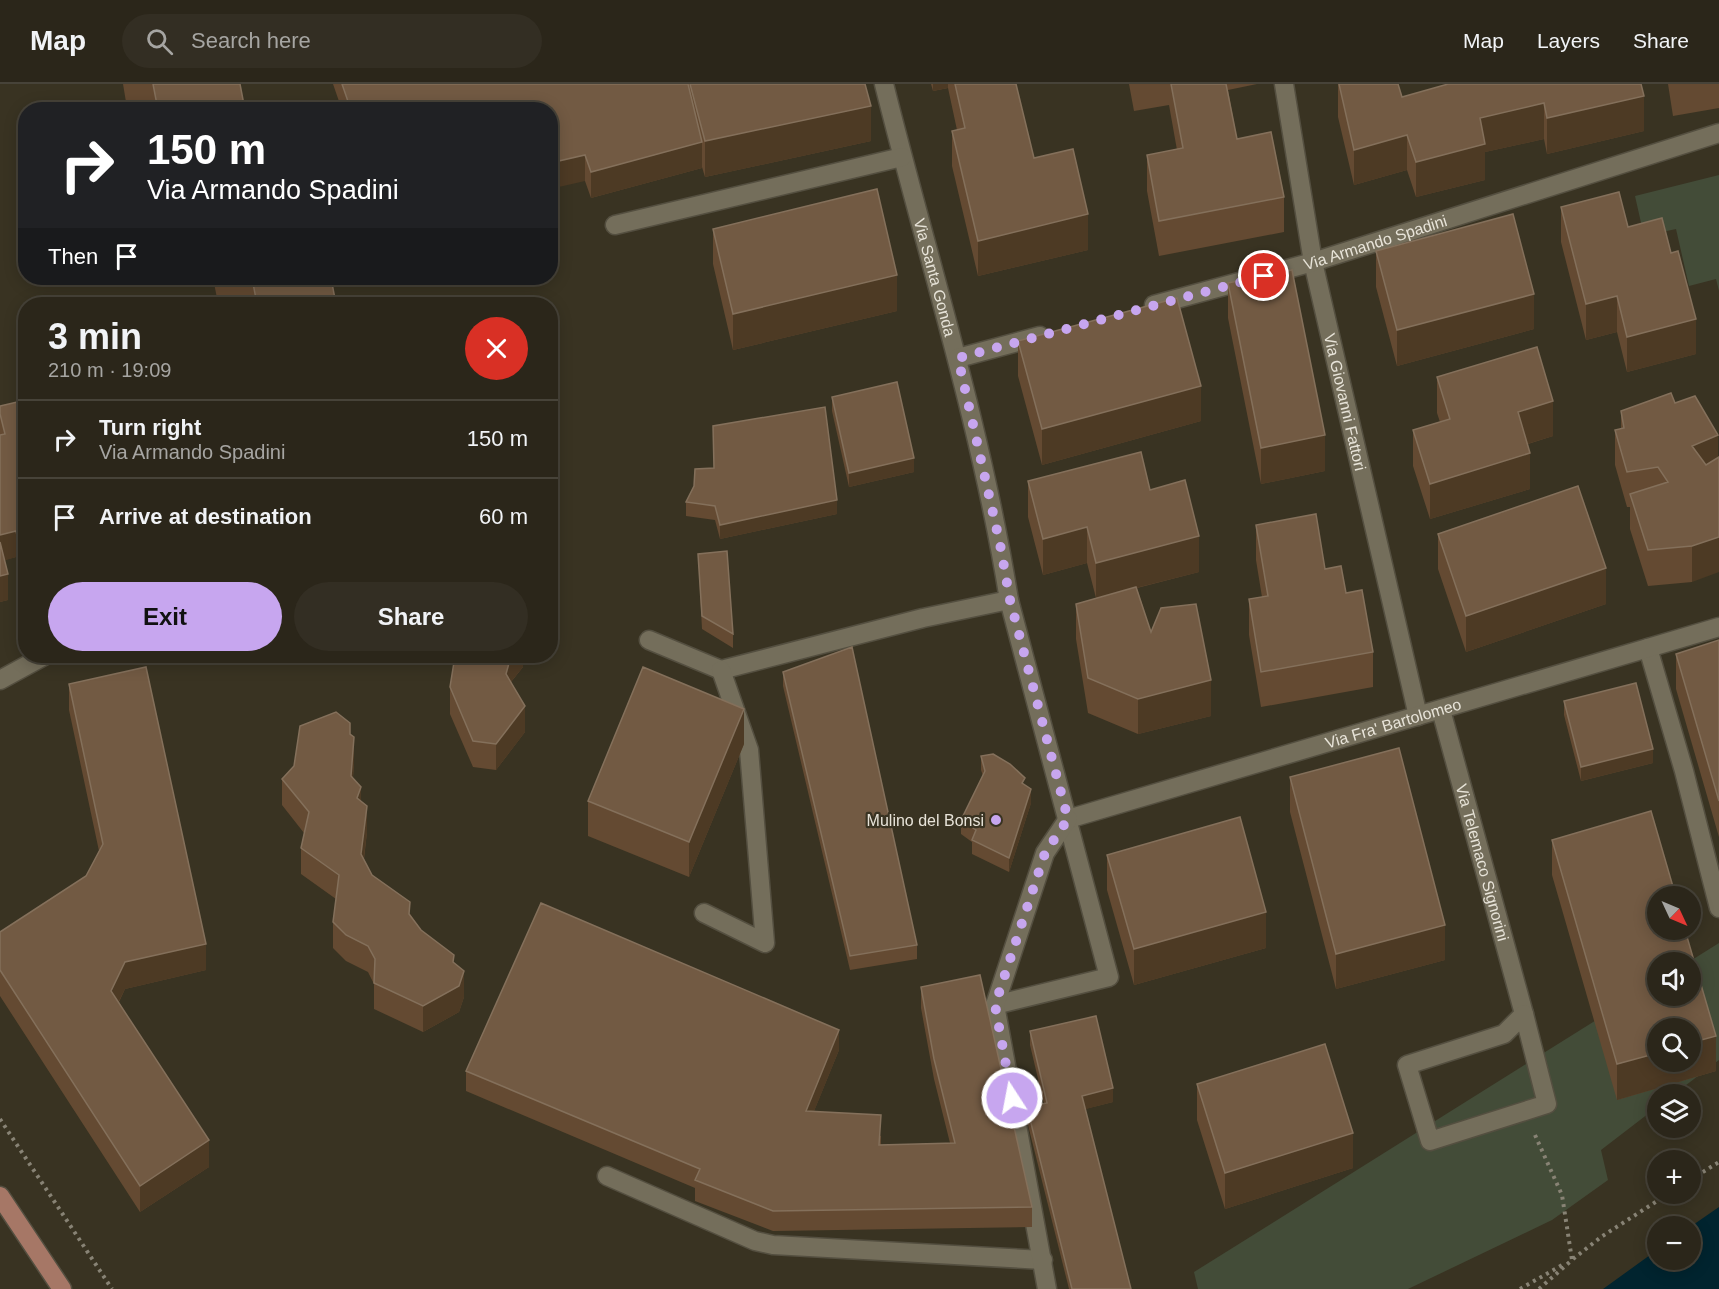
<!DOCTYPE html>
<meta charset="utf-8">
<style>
:root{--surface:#2b261a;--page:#332e23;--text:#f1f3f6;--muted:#a6a5a2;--line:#474339;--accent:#c7a6ef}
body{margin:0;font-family:Arial,sans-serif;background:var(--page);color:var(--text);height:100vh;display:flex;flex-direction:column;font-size:22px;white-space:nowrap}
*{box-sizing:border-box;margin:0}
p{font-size:20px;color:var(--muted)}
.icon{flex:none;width:33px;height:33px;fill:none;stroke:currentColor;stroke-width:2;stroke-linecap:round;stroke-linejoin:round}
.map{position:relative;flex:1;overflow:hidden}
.side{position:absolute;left:18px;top:213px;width:540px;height:366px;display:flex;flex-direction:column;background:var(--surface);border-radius:24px;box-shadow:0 3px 15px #0003,0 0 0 2px var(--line)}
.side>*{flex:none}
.guide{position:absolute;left:18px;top:18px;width:540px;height:183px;border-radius:24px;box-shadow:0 3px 15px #0003,0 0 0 2px var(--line);background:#202124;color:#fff;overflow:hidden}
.needle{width:39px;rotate:134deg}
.fabs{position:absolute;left:1647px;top:802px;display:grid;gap:12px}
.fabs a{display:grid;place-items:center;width:54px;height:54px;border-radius:50%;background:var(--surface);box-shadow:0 3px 15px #0003,0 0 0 2px var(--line);font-size:30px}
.pin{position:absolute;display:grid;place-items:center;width:51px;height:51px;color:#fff;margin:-26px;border:3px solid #fff;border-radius:50%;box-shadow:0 2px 6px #0007}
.me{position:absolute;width:66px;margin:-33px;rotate:349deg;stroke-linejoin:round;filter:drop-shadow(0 0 4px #0008)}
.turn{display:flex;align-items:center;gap:21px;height:126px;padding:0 30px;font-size:27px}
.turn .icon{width:78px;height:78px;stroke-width:2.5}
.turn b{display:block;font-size:42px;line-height:51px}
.then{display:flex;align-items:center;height:57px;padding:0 30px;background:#0003;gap:12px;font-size:22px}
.round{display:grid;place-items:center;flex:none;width:63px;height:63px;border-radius:32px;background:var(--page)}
.head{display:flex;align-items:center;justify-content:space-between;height:102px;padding:0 30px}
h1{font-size:36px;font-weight:600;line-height:45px}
.action{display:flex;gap:12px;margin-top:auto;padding:12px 30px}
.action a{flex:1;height:69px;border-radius:36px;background:var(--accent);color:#111;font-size:24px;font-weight:600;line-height:69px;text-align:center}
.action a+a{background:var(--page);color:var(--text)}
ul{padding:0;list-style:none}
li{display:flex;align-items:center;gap:18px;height:78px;padding:0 30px;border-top:2px solid var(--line)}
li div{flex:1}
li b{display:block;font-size:22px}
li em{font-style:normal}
header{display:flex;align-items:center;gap:36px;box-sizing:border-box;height:84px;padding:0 30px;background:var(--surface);border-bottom:2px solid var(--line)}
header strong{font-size:28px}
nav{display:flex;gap:33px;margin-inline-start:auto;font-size:21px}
.search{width:420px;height:54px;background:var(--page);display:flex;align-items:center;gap:15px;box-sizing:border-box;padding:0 21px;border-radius:33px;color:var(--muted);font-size:22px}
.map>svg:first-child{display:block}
.green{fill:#434c38;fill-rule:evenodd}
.water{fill:#01242f}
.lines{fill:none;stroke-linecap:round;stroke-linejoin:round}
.minor-casing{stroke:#544f40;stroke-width:21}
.major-casing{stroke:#544f40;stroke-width:21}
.path{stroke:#888375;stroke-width:4;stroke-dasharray:3 4.5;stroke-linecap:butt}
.minor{stroke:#746e5b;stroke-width:18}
.major{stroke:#a67766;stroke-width:18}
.wall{fill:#644a32}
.shaded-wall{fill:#4d3a24}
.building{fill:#725a43;stroke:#84705b;stroke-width:1.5;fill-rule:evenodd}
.route{stroke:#c7a6ef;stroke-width:10;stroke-dasharray:0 18}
.poi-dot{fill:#c7a6ef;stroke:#393322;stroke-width:2}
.labels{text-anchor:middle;stroke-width:4.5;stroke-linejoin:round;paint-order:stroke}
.street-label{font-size:16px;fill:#e7e3d8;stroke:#393322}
.poi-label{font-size:16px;fill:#e7e3d8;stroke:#393322;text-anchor:end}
</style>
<header>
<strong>Map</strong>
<div class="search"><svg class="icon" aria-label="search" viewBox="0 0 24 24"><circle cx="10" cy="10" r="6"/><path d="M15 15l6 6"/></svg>Search here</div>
<nav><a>Map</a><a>Layers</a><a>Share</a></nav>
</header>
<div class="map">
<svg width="1719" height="1205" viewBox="0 0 1719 1205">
<rect width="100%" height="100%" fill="#393322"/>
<!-- green -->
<path class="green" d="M1719,91V207L1716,195L1689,202L1676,145L1644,152L1635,112Z
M1719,859V976L1673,1011H1658L1657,1023L1601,1066L1608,1096L1552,1136L1408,1205H1198L1194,1188L1657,898L1658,912H1690V879H1687ZM1658,945H1690V978H1658Z"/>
<!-- water -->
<path class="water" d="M1719,1123V1205H1603L1657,1166L1658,1176H1690V1143Z"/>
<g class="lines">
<defs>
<g id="minor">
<path id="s1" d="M884,0C927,172 981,341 1009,516L1109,893L995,921"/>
<path id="s2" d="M1284,0L1313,178L1418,632"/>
<path d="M615,141L902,73"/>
<path id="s3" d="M1154,221L1313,178L1719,49"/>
<path d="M958,274L1040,252"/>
<path d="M649,556L721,586L923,534L1009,516"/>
<path d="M1648,564L1684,687L1719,824"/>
<path d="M0,596L44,572"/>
<path id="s4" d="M1441,626L1524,930"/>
<path id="s5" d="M1068,735L1719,543"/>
<path d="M704,829L765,859L749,666L721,586"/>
<path d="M1524,930L1547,1020L1430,1057L1407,981L1504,950Z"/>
<path d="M607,1092L755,1157L773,1161L1043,1176"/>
<path d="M1047,1205L995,921L1045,769L1068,735"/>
</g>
<path id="major" d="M0,1112L62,1205"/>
</defs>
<!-- minor casing -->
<use href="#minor" class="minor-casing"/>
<!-- major casing -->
<use href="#major" class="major-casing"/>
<!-- path -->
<path class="path" d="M0,1035L112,1205
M1535,1051L1562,1111L1572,1176L1539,1205
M1690,1096L1719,1078
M1573,1175L1601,1153L1668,1110
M1520,1205L1564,1180"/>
<!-- minor -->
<use href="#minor" class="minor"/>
<!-- major -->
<use href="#major" class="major"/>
</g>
<!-- wall -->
<path class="wall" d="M123,0H240L245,26H151L150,19L127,24Z
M333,0H865L871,57L705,93L702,83V84L591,114L585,97L550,26H342Z
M931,0H1016L1034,74L1088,166L978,192L952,82V47L957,46L948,4L933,7Z
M1129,0H1257L1228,6L1237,55L1284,113V148L1159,172L1147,107V71L1177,66L1169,21L1134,27Z
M1338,0H1398L1402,13L1641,0L1644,47L1547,70L1544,55L1485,68V96L1416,113L1407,86L1354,101L1338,33Z
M1668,0H1719V24L1673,32Z
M1561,123L1628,143L1671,169L1696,270L1627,288L1617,248L1586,256L1561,158Z
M713,145L897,227L733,266L713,180Z
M1376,167L1534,245L1397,282L1376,203Z
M213,194H331L336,220H250L249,213L218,219Z
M1228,199L1325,387L1261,400L1228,234Z
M1018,257L1201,337L1042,381L1018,292Z
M1437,293L1553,352L1528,360L1530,405L1430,435L1413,382V346L1440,338L1437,329Z
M1695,312L1692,498L1648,502L1630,445V423H1627L1615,381V346L1621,345V327L1675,319Z
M832,313L914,388L849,403L832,327Z
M26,316V509L16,473L4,476L8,516L0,518V322Z
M713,342L837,430L720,455L715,436L686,432V418L714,384Z
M1028,397L1150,406L1199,488L1137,504L1151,548L1211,632L1138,650L1088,629L1076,555V520L1096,514L1087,479L1043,491L1028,433Z
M1256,441L1325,485L1346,509L1373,568V603L1261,623L1249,551V515L1262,513L1256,476Z
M1438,450L1606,520L1466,568L1438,485Z
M698,470L733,550V564L702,545Z
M1719,556V753L1676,605V570Z
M451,572H523V583L511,598L525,648L496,686L473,683L450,630V603L454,577Z
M783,588L917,861V875L850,886L783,602Z
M69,600L206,886L125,905L119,918L209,1083L140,1128L0,912V848L86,792L99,767L69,626Z
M1564,617L1653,679L1581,697L1564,631Z
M350,650L354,679L353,694L361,717L367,748L364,775L372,791L410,830L421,846L454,879L464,913L459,928L423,948L374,925V900L368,888L346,877L333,864V838L336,815L301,790V764L304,749L282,721V695Z
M744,660L689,793L588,752V717Z
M981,672L1025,701L1031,719L1009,788L972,770V758L961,750V736L983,692L981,686Z
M1290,693L1445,876L1336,905L1290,728Z
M1552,756L1716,987L1617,1016L1552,791Z
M1107,771L1266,864L1134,901L1107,806Z
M921,903L1032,1123V1143L773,1147L695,1117V1104L466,1007V987L839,966L814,1027L881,1052V1061L950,1059L934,995L921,924Z
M1030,947L1113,1018L1085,1025L1131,1205H1069L1027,1037V1023L1044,1020L1030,961Z
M1197,1000L1353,1084L1225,1125L1197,1036Z"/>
<!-- shaded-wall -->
<path class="shaded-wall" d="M933,0H948V4L933,7Z
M1644,12V47L1547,70V34Z
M1544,19V55L1485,68V96L1416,113V78L1480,34Z
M871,22V57L705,93V57Z
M1407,51V86L1354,101V66Z
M702,58V84L591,114V88Z
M585,71V97L550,105V79Z
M1088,130V166L978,192V157Z
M897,191V227L733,266V230Z
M1534,210V245L1397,282V246Z
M1617,212V248L1586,256V220Z
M1696,235V270L1627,288V253Z
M1201,302V337L1042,381V345Z
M1553,317V352L1518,363V328Z
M1325,351V387L1261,400V364Z
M1718,351V386L1692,398V362Z
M1530,369V405L1430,435V400Z
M914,374V388L849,403V389Z
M837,416V430L720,455V441Z
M1087,443V479L1043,491V455Z
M16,447V473L0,478V451Z
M1199,452V488L1096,514V479Z
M1719,453V488L1692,498V462Z
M25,483H26L25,509Z
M1606,484V520L1466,568V532Z
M8,490V516L0,518V492Z
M511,572H523V583L510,599L506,590Z
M1211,596V632L1138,650V615Z
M525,622V648L496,686V660Z
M744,625V660L689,793V758Z
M354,653V679L351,718V692Z
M1653,665V679L1581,697V683Z
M361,703V729L357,714Z
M1031,705V719L1009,788V774Z
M367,722V748L361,796V770Z
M1266,828V864L1134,901V865Z
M1445,841V876L1336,905V870Z
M206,860V886L125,905L111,933V907L125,878Z
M464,887V913L459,928L423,948V922Z
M839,946V966L806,1047V1027Z
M1716,952V987L1617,1016V980L1658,969V978H1690V959Z
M1113,1004V1018L1082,1026V1012Z
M1353,1049V1084L1225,1125V1089Z
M209,1056V1083L140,1128V1102Z"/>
<!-- building -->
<path class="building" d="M153,0H240L245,26H158Z
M342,0H688L702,58L591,88L585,71L550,79V26H351Z
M690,0H865L871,22L705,57Z
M955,0H1016L1034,74L1073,65L1088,130L978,157L952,47L965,44Z
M1171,0H1226L1237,55L1271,48L1284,113L1159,137L1147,71L1183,64Z
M1339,0H1398L1402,13L1448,0H1641L1644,12L1547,34L1544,19L1480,34L1485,60L1416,78L1407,51L1354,66Z
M877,105L897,191L733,230L713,145Z
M1619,108L1628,143L1662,134L1671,169L1678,167L1696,235L1627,253L1617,212L1586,220L1561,123Z
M1513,130L1534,210L1397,246L1376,167Z
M1292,186L1325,351L1261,364L1228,199Z
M252,194H331L336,220H257Z
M1177,214L1201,302L1042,345L1018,257Z
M1537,263L1553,317L1518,328L1530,369L1430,400L1413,346L1450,335L1437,293Z
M897,298L914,374L849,389L832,313Z
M1671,309L1675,319L1695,312L1718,351L1692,362L1706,381L1719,373V453L1692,462L1648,466L1630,410L1668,398L1658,383L1627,388L1615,346L1624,344L1621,327Z
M26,316V483H25L16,447L0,451V351L5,350L0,330V322Z
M825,323L837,416L720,441L715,422L686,418L694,402L695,385L714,384L713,342Z
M1141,368L1150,406L1185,396L1199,452L1096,479L1087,443L1043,455L1028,397Z
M1578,402L1606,484L1466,532L1438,450Z
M1316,430L1325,485L1341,482L1346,509L1362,506L1373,568L1261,588L1249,515L1268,512L1256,441Z
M0,458L8,490L0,492Z
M727,467L733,550L702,532L698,470Z
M1136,503L1151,548L1161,524L1196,520L1211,596L1138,615L1088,594L1076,520Z
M1719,556V717L1676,570Z
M852,563L917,861L850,872L783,588Z
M455,572H511L506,590L525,622L496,660L473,657L450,603Z
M146,583L206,860L125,878L111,907L209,1056L140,1102L0,886V848L86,792L103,760L69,600Z
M643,583L744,625L689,758L588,717Z
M1636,599L1653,665L1581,683L1564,617Z
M336,628L350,639V650L354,653L351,692L361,703L357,714L367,722L361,770L372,791L410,818L409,830L421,846L454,871L453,878L464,887L459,902L423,922L374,899L375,875L368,862L346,851L333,838L339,791L301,764L309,728L282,695L294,682L300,642Z
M1399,664L1445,841L1336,870L1290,693Z
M993,670L1010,680L1025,694L1022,699L1031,705L1009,774L972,756L976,746L961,736L985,687L981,672Z
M1651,727L1676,813H1658V846H1685L1716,952L1690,959V945H1658V969L1617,980L1552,756ZM1658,879H1690V912H1658Z
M1240,733L1266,828L1134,865L1107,771Z
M541,819L839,946L806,1027L881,1031L879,1061L955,1059L934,975L921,903L980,891L1032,1123L773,1127L695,1096L700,1085L466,987Z
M1096,932L1113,1004L1082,1012L1131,1205H1072L1027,1023L1047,1019L1030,947Z
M1325,960L1353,1049L1225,1089L1197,1000Z"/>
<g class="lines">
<!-- route -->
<path class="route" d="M1012,1014L995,921L1045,769L1068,735L1010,516L1000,460L958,274L1264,192"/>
</g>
<!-- markers -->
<circle class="poi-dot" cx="996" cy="736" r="6"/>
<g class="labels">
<!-- street labels -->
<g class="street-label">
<text dy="6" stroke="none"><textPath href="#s3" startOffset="230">Via Armando Spadini</textPath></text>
<text dy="6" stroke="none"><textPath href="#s1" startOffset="200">Via Santa Gonda</textPath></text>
<text dy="6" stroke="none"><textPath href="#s2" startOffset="324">Via Giovanni Fattori</textPath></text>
<text dy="6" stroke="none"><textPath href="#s5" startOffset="339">Via Fra' Bartolomeo</textPath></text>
<text dy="6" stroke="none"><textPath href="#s4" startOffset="158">Via Telemaco Signorini</textPath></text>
</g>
<!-- poi labels -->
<g class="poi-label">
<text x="984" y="742">Mulino del Bonsi</text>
</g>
</g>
</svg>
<div class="fabs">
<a><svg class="needle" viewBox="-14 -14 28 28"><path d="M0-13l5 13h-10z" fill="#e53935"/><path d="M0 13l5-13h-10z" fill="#a6a5a2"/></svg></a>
<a><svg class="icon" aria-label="sound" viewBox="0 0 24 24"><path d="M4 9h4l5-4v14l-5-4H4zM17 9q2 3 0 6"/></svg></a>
<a><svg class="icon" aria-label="search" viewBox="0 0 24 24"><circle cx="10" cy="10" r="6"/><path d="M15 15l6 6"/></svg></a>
<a><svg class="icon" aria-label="layers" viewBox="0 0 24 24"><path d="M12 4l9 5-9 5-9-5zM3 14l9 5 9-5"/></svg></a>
<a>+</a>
<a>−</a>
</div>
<div class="pin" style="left:1264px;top:192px;background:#d93025"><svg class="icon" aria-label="arrive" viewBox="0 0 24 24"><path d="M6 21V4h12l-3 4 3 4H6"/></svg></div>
<svg class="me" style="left:1012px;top:1014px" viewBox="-20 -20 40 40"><circle r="17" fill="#c7a6ef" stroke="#fff" stroke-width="3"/><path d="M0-11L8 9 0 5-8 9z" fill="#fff"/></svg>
<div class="guide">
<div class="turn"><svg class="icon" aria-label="right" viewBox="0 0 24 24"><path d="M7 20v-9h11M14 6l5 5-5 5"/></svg><div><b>150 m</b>Via Armando Spadini</div></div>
<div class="then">Then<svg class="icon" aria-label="arrive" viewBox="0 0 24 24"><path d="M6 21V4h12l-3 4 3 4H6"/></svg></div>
</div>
<section class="side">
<div class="head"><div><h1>3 min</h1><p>210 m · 19:09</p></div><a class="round" style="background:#d93025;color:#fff"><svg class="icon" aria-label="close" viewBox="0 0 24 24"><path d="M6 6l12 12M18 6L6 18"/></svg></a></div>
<ul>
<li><svg class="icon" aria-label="right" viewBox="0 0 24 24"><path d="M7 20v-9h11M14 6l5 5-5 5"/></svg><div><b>Turn right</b><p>Via Armando Spadini</p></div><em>150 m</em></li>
<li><svg class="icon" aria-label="arrive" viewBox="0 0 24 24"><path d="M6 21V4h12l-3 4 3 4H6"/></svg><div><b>Arrive at destination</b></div><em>60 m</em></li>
</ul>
<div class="action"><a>Exit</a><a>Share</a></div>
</section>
</div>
